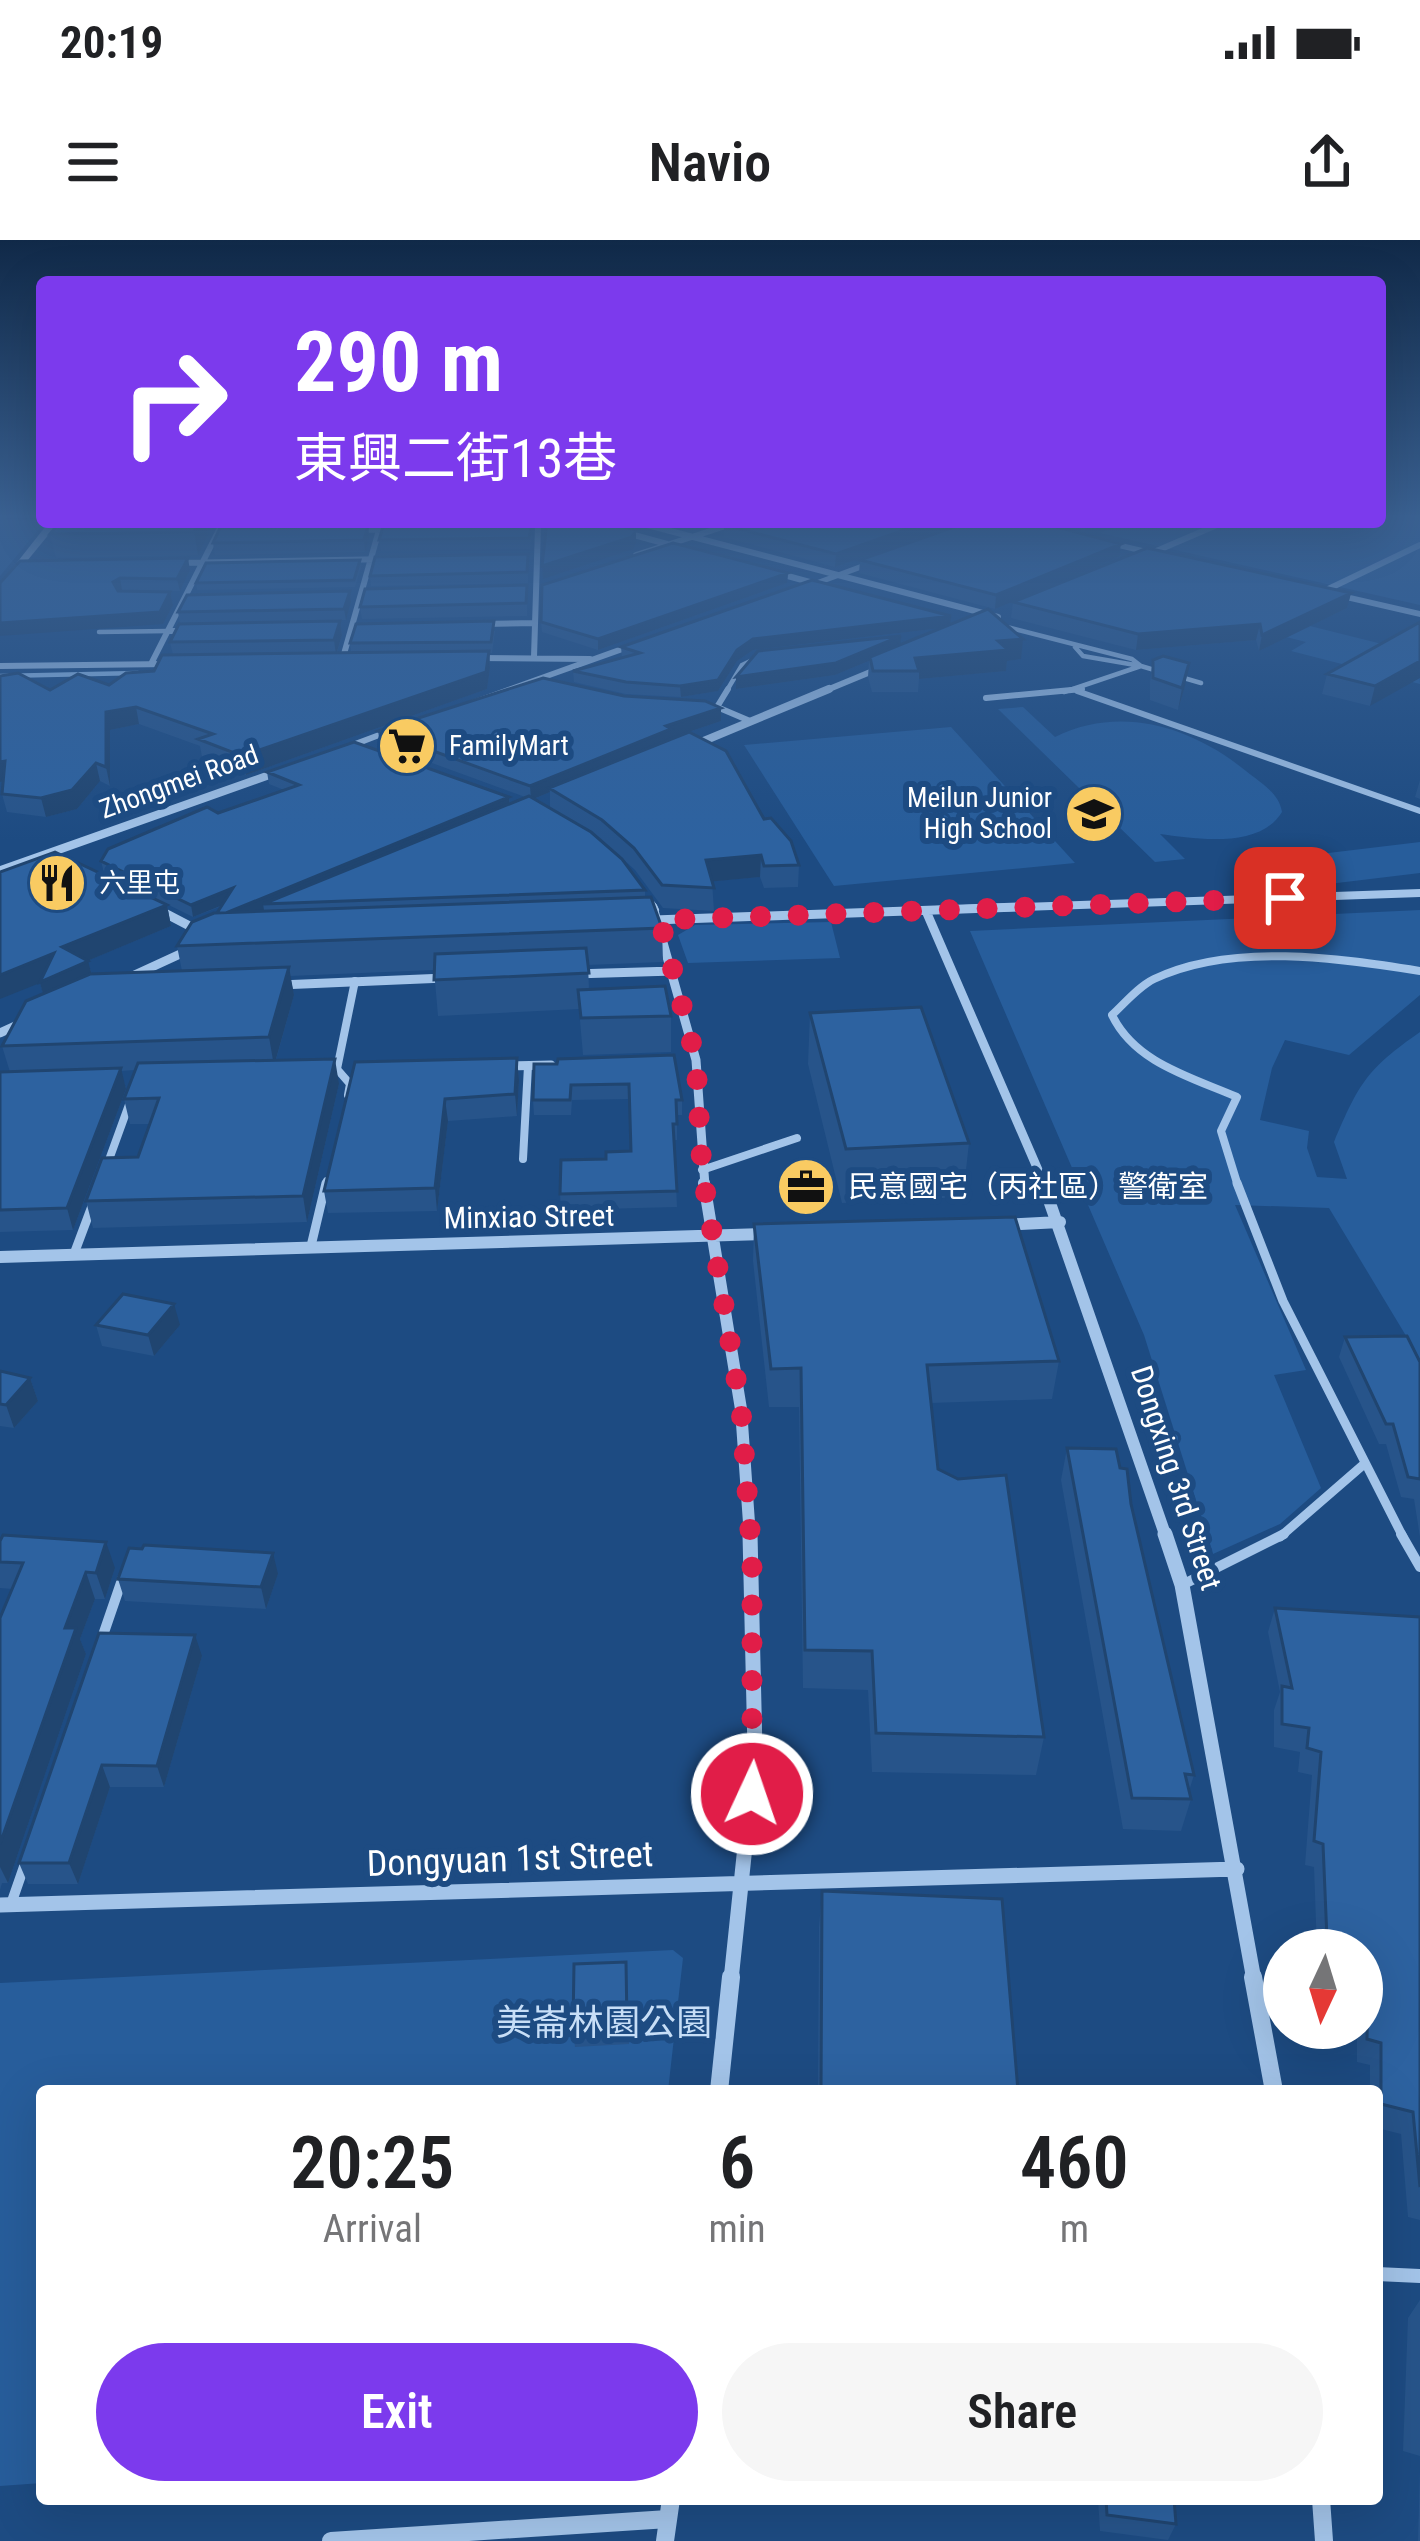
<!DOCTYPE html>
<meta charset="utf-8">
<style>
:root{--surface:#fff;--page:#f6f6f6;--text:#202124;--muted:#757577;--accent:#7c3aed}
body{margin:0;font-family:"Roboto Condensed","Noto Sans TC",sans-serif;background:var(--page);color:var(--text);height:100vh;display:flex;flex-direction:column;font-size:45px;white-space:nowrap}
*{box-sizing:border-box;margin:0}
p{font-size:39px;color:var(--muted)}
.icon{flex:none;width:66px;height:66px;fill:none;stroke:currentColor;stroke-width:2;stroke-linecap:round;stroke-linejoin:round}
.map{position:relative;flex:1;overflow:hidden}
.side{position:absolute;left:36px;top:1845px;width:1347px;height:420px;display:flex;flex-direction:column;background:var(--surface);border-radius:12px;box-shadow:0 12px 48px #0002}
.side>*{flex:none}
.banner{position:absolute;left:36px;top:36px;width:1350px;height:252px;border-radius:12px;box-shadow:0 12px 48px #0002;background:#7c3aed;color:#fff;overflow:hidden}
.needle{width:78px;rotate:184deg}
.buttons{position:absolute;left:1263px;top:1689px;display:grid;gap:24px}
.buttons a{display:grid;place-items:center;width:120px;height:120px;border-radius:50%;background:var(--surface);box-shadow:0 12px 48px #0002;font-size:60px}
.pin{position:absolute;display:grid;place-items:center;width:102px;height:102px;color:#fff;margin:-51px;border-radius:24px;box-shadow:0 6px 18px #0006}
.me{position:absolute;width:132px;margin:-66px;rotate:3deg;stroke-linejoin:round;filter:drop-shadow(0 0 9px #0008)}
.turn{display:flex;align-items:center;gap:42px;height:252px;padding:0 60px;font-size:54px}
.turn .icon{width:156px;height:156px;stroke-width:2.5}
.turn b{display:block;font-size:84px;line-height:102px}
.eta{display:flex;justify-content:space-evenly;align-items:center;height:204px;text-align:center}
.eta b{font-size:72px;font-weight:600;line-height:84px}
.action{display:flex;gap:24px;margin-top:auto;padding:24px 60px}
.action a{flex:1;height:138px;border-radius:72px;background:var(--accent);color:#fff;font-size:48px;font-weight:600;line-height:138px;text-align:center}
.action a+a{background:var(--page);color:var(--text)}
.status{display:flex;justify-content:space-between;align-items:center;height:84px;padding:0 60px;background:var(--surface);direction:ltr}
.status svg{height:33px;fill:currentColor}
header{display:flex;justify-content:space-between;align-items:center;height:156px;padding:0 60px;background:var(--surface);font-size:54px;font-weight:600}
.map>svg:first-child{display:block}
.green{fill:#275d9b}
.lines{fill:none;stroke-linecap:round;stroke-linejoin:round}
.stream{stroke:#96bfeb;stroke-width:4.5}
.service-far5{stroke:#a3c4e9;stroke-width:4.5}
.service-far4{stroke:#a3c4e9;stroke-width:6}
.service-far3{stroke:#a3c4e9;stroke-width:8}
.service-far2{stroke:#a3c4e9;stroke-width:9}
.service-far1{stroke:#a3c4e9;stroke-width:10}
.service{stroke:#a3c4e9;stroke-width:14}
.minor-far5{stroke:#a3c4e9;stroke-width:6}
.minor-far4{stroke:#a3c4e9;stroke-width:8}
.minor-far3{stroke:#a3c4e9;stroke-width:9}
.minor-far2{stroke:#a3c4e9;stroke-width:12}
.minor-far1{stroke:#a3c4e9;stroke-width:15}
.minor{stroke:#a3c4e9;stroke-width:18}
.tertiary{fill:#a3c4e9;fill-rule:evenodd}
.secondary{fill:#cee1f7;fill-rule:evenodd}
.wall{fill:#27548a;fill-rule:evenodd}
.shaded-wall{fill:#204570}
.building{fill:#2d62a0;stroke:#204570;stroke-width:3}
.route{stroke:#e11d48;stroke-width:21;stroke-dasharray:0 37.8}
.labels{text-anchor:middle;stroke-width:12;stroke-linejoin:round;paint-order:stroke}
.far-poi-label{font-size:27px;fill:#fff;stroke:#1d4b82;text-anchor:start}
.far-street-label{font-size:27px;fill:#fff;stroke:#1d4b82}
.poi-label{font-size:30px;fill:#fff;stroke:#1d4b82;text-anchor:start}
.street-label{font-size:30px;fill:#fff;stroke:#1d4b82}
.near-street-label{font-size:36px;fill:#fff;stroke:#1d4b82}
.near-park-label{font-size:36px;fill:#c7def7;stroke:#1d4b82}
</style>
<div class="status"><b>20:19</b><svg viewBox="0 0 49 12"><path d="M0 12V9h3v3zM5 12V6h3v6zM10 12V3h3v9zM15 12V0h3v12zM26 1h20v11H26zM47 4h2v5h-2z"/></svg></div>
<header><svg class="icon" aria-label="menu" viewBox="0 0 24 24"><path d="M4 6h16M4 12h16M4 18h16"/></svg>Navio<svg class="icon" aria-label="share" viewBox="0 0 24 24"><path d="M12 15V3M7 8l5-5 5 5M5 13v7h14v-7"/></svg></header>
<div class="map">
<svg width="1420" height="2301" viewBox="0 0 1420 2301">
<rect width="100%" height="100%" fill="#1d4b82"/>
<!-- green -->
<path class="green" d="M0,278L43,284L0,336Z
M1380,278H1420V365L1100,293L1129,282Z
M1242,369L1418,413L1420,444L1291,411L1306,402L1218,380Z
M1023,467L1055,497C1122,464 1193,488 1246,531C1261,543 1279,553 1282,572C1260,609 1196,599 1160,594L1185,619L1155,622L998,469Z
M951,487L1075,623L834,646L744,505Z
M1420,602V633L1279,650L1246,623Z
M1420,670V755L1349,815L1285,800L1272,828L1260,880L1309,891L1307,908L1317,937L1347,939L1334,902C1359,843 1367,829 1420,792V1119L1329,968L1235,965L1306,1130L1274,1135L1321,1248L1280,1284L1213,1314L1144,1095L970,691Z
M831,682L840,718L688,723L678,695L695,685Z
M673,1710L683,1718L668,1851H42V2243L0,2246V1743Z"/>
<g class="lines">
<!-- stream -->
<path class="stream" d="M0,436L138,433"/>
<!-- service-far5 -->
<path class="service-far5" d="M1003,386L1132,419L1141,426L1083,416L1075,407
M99,392L168,391
M1177,436L1201,443
M726,452L742,425L763,415
M1064,452L1141,426L1161,432"/>
<!-- service-far4 -->
<path class="service-far4" d="M728,449L717,467L750,481
M1077,451L1420,571
M986,458L1082,449"/>
<!-- service-far3 -->
<path class="service-far3" d="M348,855L350,844L337,829L355,741
M523,919L528,826
M106,928L131,859
M702,930L797,898
M326,946L327,941
M1238,946L1221,891L1237,857C1191,837 1135,823 1112,775C1125,763 1138,747 1154,739C1231,702 1339,718 1420,731"/>
<!-- service-far2 -->
<path class="service-far2" d="M1237,943L1283,1061L1403,1297
M311,1006L326,943
M74,1014L92,966
M1280,1297L1363,1225"/>
<!-- service-far1 -->
<path class="service-far1" d="M1401,1294L1420,1327
M1182,1345L1284,1294
M101,1401L123,1337
M11,1664L26,1621"/>
<!-- service -->
<path class="service" d="M1377,2034L1420,2036"/>
<!-- minor-far5 -->
<path class="minor-far5" d="M636,282L998,377
M353,290L399,289
M623,292L667,304
M636,315L738,282
M1147,315L1224,282
M177,323L391,319
M773,332L817,344
M1322,352L1420,305
M482,384L535,383
M168,391H192
M534,417L538,287L543,282
M478,418L590,419
M342,421L381,283
M151,424L223,282
M0,426L169,424
M822,452L880,428"/>
<!-- minor-far4 -->
<path class="minor-far4" d="M694,505L829,449
M652,665L655,670
M935,670L1420,653"/>
<!-- minor-far3 -->
<path class="minor-far3" d="M653,667L696,820L705,946
M157,669L203,693
M926,671L1045,946
M654,680L1020,667
M574,734L674,731
M128,738L191,709
M280,745L445,738
M0,793L26,781
M505,826L551,825"/>
<!-- minor-far2 -->
<path class="minor-far2" d="M704,943L741,1169L750,1297
M1043,943L1166,1297
M1001,985L1060,982
M0,1017L765,994"/>
<!-- minor-far1 -->
<path class="minor-far1" d="M1165,1294L1182,1345L1254,1740
M0,1665L1237,1629
M731,1740L755,1511L750,1294"/>
<!-- minor -->
<path class="minor" d="M1253,1737L1274,1851
M719,1851L731,1737
M1321,2259L1324,2301
M331,2301L668,2279
M665,2301L671,2259"/>
<!-- tertiary -->
<path class="tertiary" d="M1096,297L1168,314L1170,316L1165,319L1093,302Z
M882,316L885,321L797,353L788,351Z
M1324,349L1420,371V377L1320,354Z
M644,398L648,403L479,463L469,461Z
M403,483L413,485L338,514L328,511Z
M294,522L300,526L298,529L0,635V626Z"/>
<!-- secondary -->
<path class="secondary" d="M49,282H59L0,354V344Z"/>
</g>
<!-- wall -->
<path class="wall" d="M281,282H374L281,284Z
M962,282L835,327L724,297V285L764,286Z
M1045,282H1110L1085,291Z
M368,286L369,298L365,312L215,315L213,303Z
M207,287L208,295L198,315L56,318L50,294Z
M532,295L530,309L381,311L379,300Z
M528,314V343L371,346L370,336Z
M1119,317L995,369L859,333L860,320Z
M360,320L361,327L355,347L197,350L196,343Z
M190,330L180,351H121L170,352L173,365L163,384L0,343Z
M788,333L787,343L598,410L542,392L541,382Z
M527,345V376L362,379L360,367Z
M350,351L351,362L346,380L180,383L178,372Z
M1351,353L1347,368L1259,411L1256,400L1136,410L1011,378L1013,362Z
M340,381L342,395L337,413L351,412L350,403L495,391L492,413H489L490,428L487,449L246,535L202,517L200,506L139,484L110,490V546L100,541L77,569L46,577L7,572L2,554L3,541L0,542V436L50,450L109,445L154,431L173,415L170,402Z
M1420,382L1370,466L1322,454L1327,434Z
M951,384L1021,419L1007,421L1006,431L919,439L918,452H872L868,437L869,421L835,435L736,449V437L900,404L941,388L753,410L737,421L718,451L681,457L626,454L574,442L573,431L622,418L621,407Z
M1153,420L1185,446L1178,470L1150,460V442Z
M624,456L721,468V481L689,492L764,579L799,625L798,647L764,648L760,637L712,641L714,671L663,668L635,630L623,619L645,650V657L662,688L663,722L588,725L589,749L671,776V812L583,815L579,769L438,776L434,730L290,736L294,755L276,820L339,844L307,982L93,988L86,961L138,917L150,884H130L124,859L135,830L121,831L126,849L73,990L0,992V832H10L2,806L43,753L40,743L167,665L171,686L87,721L92,734L182,731L177,706L217,673L222,666L193,677L104,633L101,621L218,573L284,550L269,544L267,532L509,557L510,564L525,557L380,504L378,491ZM550,552V568L534,559Z
M1420,540V559L1415,557Z
M810,773L969,903L963,957L842,963L808,824Z
M517,818L519,840L517,876L448,881L437,971L328,973L324,951L355,822Z
M557,824L682,860V875H677V900H674L677,967L561,970L560,954L606,919L631,911L629,859L572,860L571,875H534L533,860Z
M754,984L1059,1121L1052,1159L931,1163L938,1229L1044,1497L1036,1535L872,1532L868,1450L803,1448L799,1167H769L753,1021Z
M96,1085H180L154,1116L102,1106Z
M1345,1097L1420,1122V1297L1414,1259L1401,1257L1386,1204H1379L1339,1117Z
M0,1131L30,1138L38,1161L14,1188L0,1186Z
M1067,1208L1120,1228L1131,1264L1194,1535L1189,1551L1191,1559L1181,1591L1123,1589L1061,1240Z
M0,1301L115,1328L105,1359H95L80,1399L86,1414L8,1643H2L0,1650V1378L12,1349L0,1348Z
M278,1334L266,1369L125,1361L118,1339Z
M1275,1368L1420,1377V1980L1408,1977L1401,1894L1377,1888V1851H1370V1825L1357,1822V1788H1362V1710H1317L1314,1627L1305,1625L1312,1535L1298,1532L1300,1512L1274,1507V1470L1280,1452L1268,1392Z
M99,1393L202,1416L164,1547H110L78,1644H28L19,1623Z
M822,1651L1018,1851H818L819,1687Z
M626,1722L629,1804L575,1807L573,1786Z
M1420,2060V2216L1403,2211L1408,2078Z
M1420,2230V2301H1418Z
M1098,2259H1174L1176,2284L1168,2300L1100,2291Z"/>
<!-- shaded-wall -->
<path class="shaded-wall" d="M199,282H210L207,287L208,295L198,315L194,292Z
M927,282H962L835,327L836,314Z
M1087,282H1110L1085,291Z
M368,286L369,298L365,312L364,300Z
M636,290V303L633,309L543,339L542,326Z
M1121,304L1119,317L995,369L996,355Z
M188,318L190,330L180,351L177,339Z
M788,333L787,343L598,410V399Z
M120,338L122,350L116,355L113,342Z
M350,351L351,362L346,380L344,369Z
M170,352L173,365L163,384L0,396V383Z
M1351,353L1347,368L1259,411L1262,395Z
M951,376L950,387L753,410L737,421L718,451L681,457L680,446L753,399Z
M340,381L342,395L336,415L334,400Z
M1260,384L1256,400L1136,410L1138,394Z
M901,396L900,408L835,435L736,449V437Z
M1023,399L1021,419L1007,421L1006,431L919,439V431L915,418L998,401Z
M489,411L490,428L487,449L246,535L242,516Z
M1420,421V438L1370,466L1375,446Z
M1189,423L1185,446L1178,470L1182,448Z
M136,467L139,484L110,490V546L106,527V472Z
M721,468V481L671,498V502L549,548L550,552L531,560L530,546L666,486Z
M5,521L10,540L0,542V522Z
M96,523L100,541L77,569L46,577L41,558Z
M509,557L510,568L263,664L264,670L218,690L215,677Z
M761,615L760,637L706,642V620Z
M233,648L235,660L193,677L191,665Z
M167,665L171,686L68,729L62,707Z
M54,713L88,721L94,743L46,764L40,743L0,759V735Z
M289,727L294,755L274,826L269,797Z
M517,818L519,840L517,876L515,854Z
M335,819L339,844L307,982L303,956Z
M121,828L126,849L73,990L67,968Z
M445,859L448,881L437,971L435,948Z
M174,1064L180,1085L154,1116L148,1095Z
M30,1138L38,1161L14,1188L6,1165Z
M106,1302L115,1328L105,1359L96,1333Z
M273,1313L278,1334L266,1369L261,1347Z
M86,1332L95,1359L80,1399L86,1414L8,1643L0,1627V1604L65,1388Z
M195,1395L202,1416L164,1547L157,1526Z
M102,1525L110,1547L78,1644L69,1623Z"/>
<!-- building -->
<path class="building" d="M60,282H199L194,292L50,294Z
M547,282H605L636,290L632,297L542,326Z
M736,282H747L764,286L777,282H927L836,314L724,285Z
M968,282H1038L1121,304L996,355L860,320Z
M532,284L529,298L379,300L383,287Z
M368,286L364,300L213,303L220,288Z
M673,303L788,333L598,399L541,382L542,345Z
M1147,308L1351,353L1262,395L1260,384L1138,394L1013,362Z
M528,314L527,332L370,336L375,317Z
M188,318L177,339L120,338L113,342L118,351L170,352L160,372L0,383V343L20,321Z
M360,320L354,340L196,343L206,323Z
M812,340L951,376L753,399L737,410L718,440L680,446L626,442L573,431L640,413L621,407Z
M527,345L526,363L360,367L365,349Z
M350,351L344,369L178,372L187,355Z
M988,369L1023,399L998,401L1008,410L915,418L919,431H873L870,417Z
M340,381L334,400L170,402L179,384Z
M494,381L491,402L350,403L356,384Z
M1420,382V421L1375,446L1327,434Z
M901,396L836,423L736,437L758,411Z
M489,411L486,432L242,516L198,499L213,494L136,467L106,472V527L96,523L72,550L41,558L2,554L5,521L0,522V436L18,433L50,450L78,434L109,445L126,433L154,431L162,415Z
M1163,416L1189,423L1182,448L1153,438V420Z
M543,438L624,456L705,461L721,468L666,486L671,489L530,546L378,491Z
M689,492L726,511L764,579L771,578L791,601L799,625L764,626L761,615L706,620L714,648L662,645L634,608L602,580L549,548Z
M354,502L509,557L226,673H217L233,648L191,665L101,621L108,609L207,567L218,573L299,545L267,532Z
M529,556L591,592L622,619L645,650L263,664Z
M55,612L167,665L62,707L88,721L40,742L54,713L0,735V632Z
M651,657L662,688L177,706L192,682L214,673Z
M586,708L589,733L434,740L435,714Z
M289,727L269,797L2,806L26,761L90,734Z
M665,746L671,776L581,778L578,750Z
M921,767L969,903L846,909L810,773Z
M674,815L682,860H676L677,884H673L677,951L560,954L561,920L606,919V912L631,911L629,844L571,845L570,860H533L534,824H557L558,819Z
M517,818L515,854L445,859L435,948L324,951L355,822Z
M335,819L303,956L86,961L102,918L138,917L159,858L124,859L138,823Z
M121,828L67,968L0,970V832Z
M1015,977L1059,1121L927,1125L938,1229L958,1239L1006,1235L1044,1497L876,1493L872,1411L805,1410L801,1128L771,1129L754,984Z
M123,1054L174,1064L148,1095L96,1085Z
M1407,1096L1420,1122V1239L1408,1237L1393,1184H1386L1345,1097Z
M0,1131L30,1138L6,1165L0,1164Z
M1067,1208L1116,1209L1120,1228L1127,1229L1131,1264L1194,1535L1185,1534L1191,1559L1132,1558Z
M3,1295L106,1302L96,1333L86,1332L65,1388H76L0,1604V1378L23,1323L0,1322V1301Z
M144,1305L273,1313L261,1347L118,1339L129,1308L142,1309Z
M1275,1368L1420,1377V1947L1413,1872L1381,1864V1803L1367,1799L1368,1745H1362V1710H1338L1335,1701L1327,1699L1323,1604L1314,1601L1321,1512L1307,1508L1309,1488L1282,1484V1446L1292,1448Z
M99,1393L195,1395L157,1526L102,1525L69,1623H19Z
M822,1651L1002,1659L1018,1851H821Z
M626,1722L627,1784L573,1786L574,1724Z
M1106,2259H1174L1176,2284L1107,2275Z"/>
<!-- sky -->
<linearGradient id="sky" x2="0" y2="1"><stop stop-color="#102948"/><stop offset="0.46" stop-color="#3a6192"/><stop offset="1" stop-color="#3a6192" stop-opacity="0"/></linearGradient>
<rect width="1420" height="601" fill="url(#sky)"/>
<g class="lines">
<!-- route -->
<path class="route" d="M752,1554V1317L741,1169L702,930L696,820L660,680L1285,658"/>
</g>
<!-- icons -->
<defs>
<symbol id="supermarket-disc" viewBox="-11 -11 22 22"><circle r="9.5" fill="#f9cb62" stroke="#1d4b82"/><path d="M-6-5.5h2.5l.6 2H6L4.5 2H-2.5L-4.4-4H-6ZM-1.5 3.2a1.3 1.3 0 1 0 .1 0ZM3 3.2a1.3 1.3 0 1 0 .1 0Z" fill="#111"/></symbol>
<symbol id="school-disc" viewBox="-11 -11 22 22"><circle r="9.5" fill="#f9cb62" stroke="#1d4b82"/><path d="M0-5L7-2L0 1L-7-2ZM-4 1L0 2.5L4 1V4Q0 6-4 4Z" fill="#111"/></symbol>
<symbol id="restaurant-disc" viewBox="-11 -11 22 22"><circle r="9.5" fill="#f9cb62" stroke="#1d4b82"/><path d="M-5-6h1v4h1v-4h1v4h1v-4h1v5L-1.5 .5V6h-2V.5L-5-1ZM5-6V6H3V1.5H1.5Q1.5-4 5-6Z" fill="#111"/></symbol>
<symbol id="office-disc" viewBox="-11 -11 22 22"><circle r="9.5" fill="#f9cb62" stroke="#1d4b82"/><path d="M-6-3h4V-5.5h4V-3h4V5H-6ZM-1-4.5V-3h2v-1.5ZM-6 0V1H6V0Z" fill="#111"/></symbol>
</defs>
<g fill-rule="evenodd">
<use href="#supermarket-disc" x="374" y="473" width="66" height="66"/>
<use href="#school-disc" x="1061" y="541" width="66" height="66"/>
<use href="#restaurant-disc" x="24" y="610" width="66" height="66"/>
<use href="#office-disc" x="773" y="914" width="66" height="66"/>
</g>
<g class="labels">
<!-- far-poi labels -->
<g class="far-poi-label">
<text x="449" y="515">FamilyMart</text>
<text x="1052" y="567" text-anchor="end">Meilun Junior<tspan x="1052" dy="31">High School</tspan></text>
<text x="99" y="652">六里屯</text>
</g>
<!-- far-street labels -->
<g class="far-street-label">
<text transform="translate(179 542) rotate(-20)" y="9">Zhongmei Road</text>
</g>
<!-- poi labels -->
<g class="poi-label">
<text x="848" y="957">民意國宅（丙社區）警衛室</text>
</g>
<!-- street labels -->
<g class="street-label">
<text transform="translate(529 977) rotate(-1)" y="10">Minxiao Street</text>
<text transform="translate(1176 1238) rotate(72)" y="10">Dongxing 3rd Street</text>
</g>
<!-- near-street labels -->
<g class="near-street-label">
<text transform="translate(510 1618) rotate(-2)" y="13">Dongyuan 1st Street</text>
</g>
<!-- near-park labels -->
<g class="near-park-label">
<text x="604" y="1795">美崙林園公園</text>
</g>
</g>
</svg>
<div class="buttons">
<a><svg class="needle" viewBox="-14 -14 28 28"><path d="M0-13l5 13h-10z" fill="#e53935"/><path d="M0 13l5-13h-10z" fill="#757577"/></svg></a>
</div>
<div class="pin" style="left:1285px;top:658px;background:#d93025"><svg class="icon" aria-label="arrive" viewBox="0 0 24 24"><path d="M6 21V4h12l-3 4 3 4H6"/></svg></div>
<svg class="me" style="left:752px;top:1554px" viewBox="-20 -20 40 40"><circle r="17" fill="#e11d48" stroke="#fff" stroke-width="3"/><path d="M0-11L8 9 0 5-8 9z" fill="#fff"/></svg>
<div class="banner">
<div class="turn"><svg class="icon" aria-label="right" viewBox="0 0 24 24"><path d="M7 20v-9h11M14 6l5 5-5 5"/></svg><div><b>290 m</b>東興二街13巷</div></div>
</div>
<section class="side">
<div class="eta">
<div><b>20:25</b><p>Arrival</p></div>
<div><b>6</b><p>min</p></div>
<div><b>460</b><p>m</p></div>
</div>
<div class="action"><a>Exit</a><a>Share</a></div>
</section>
</div>
